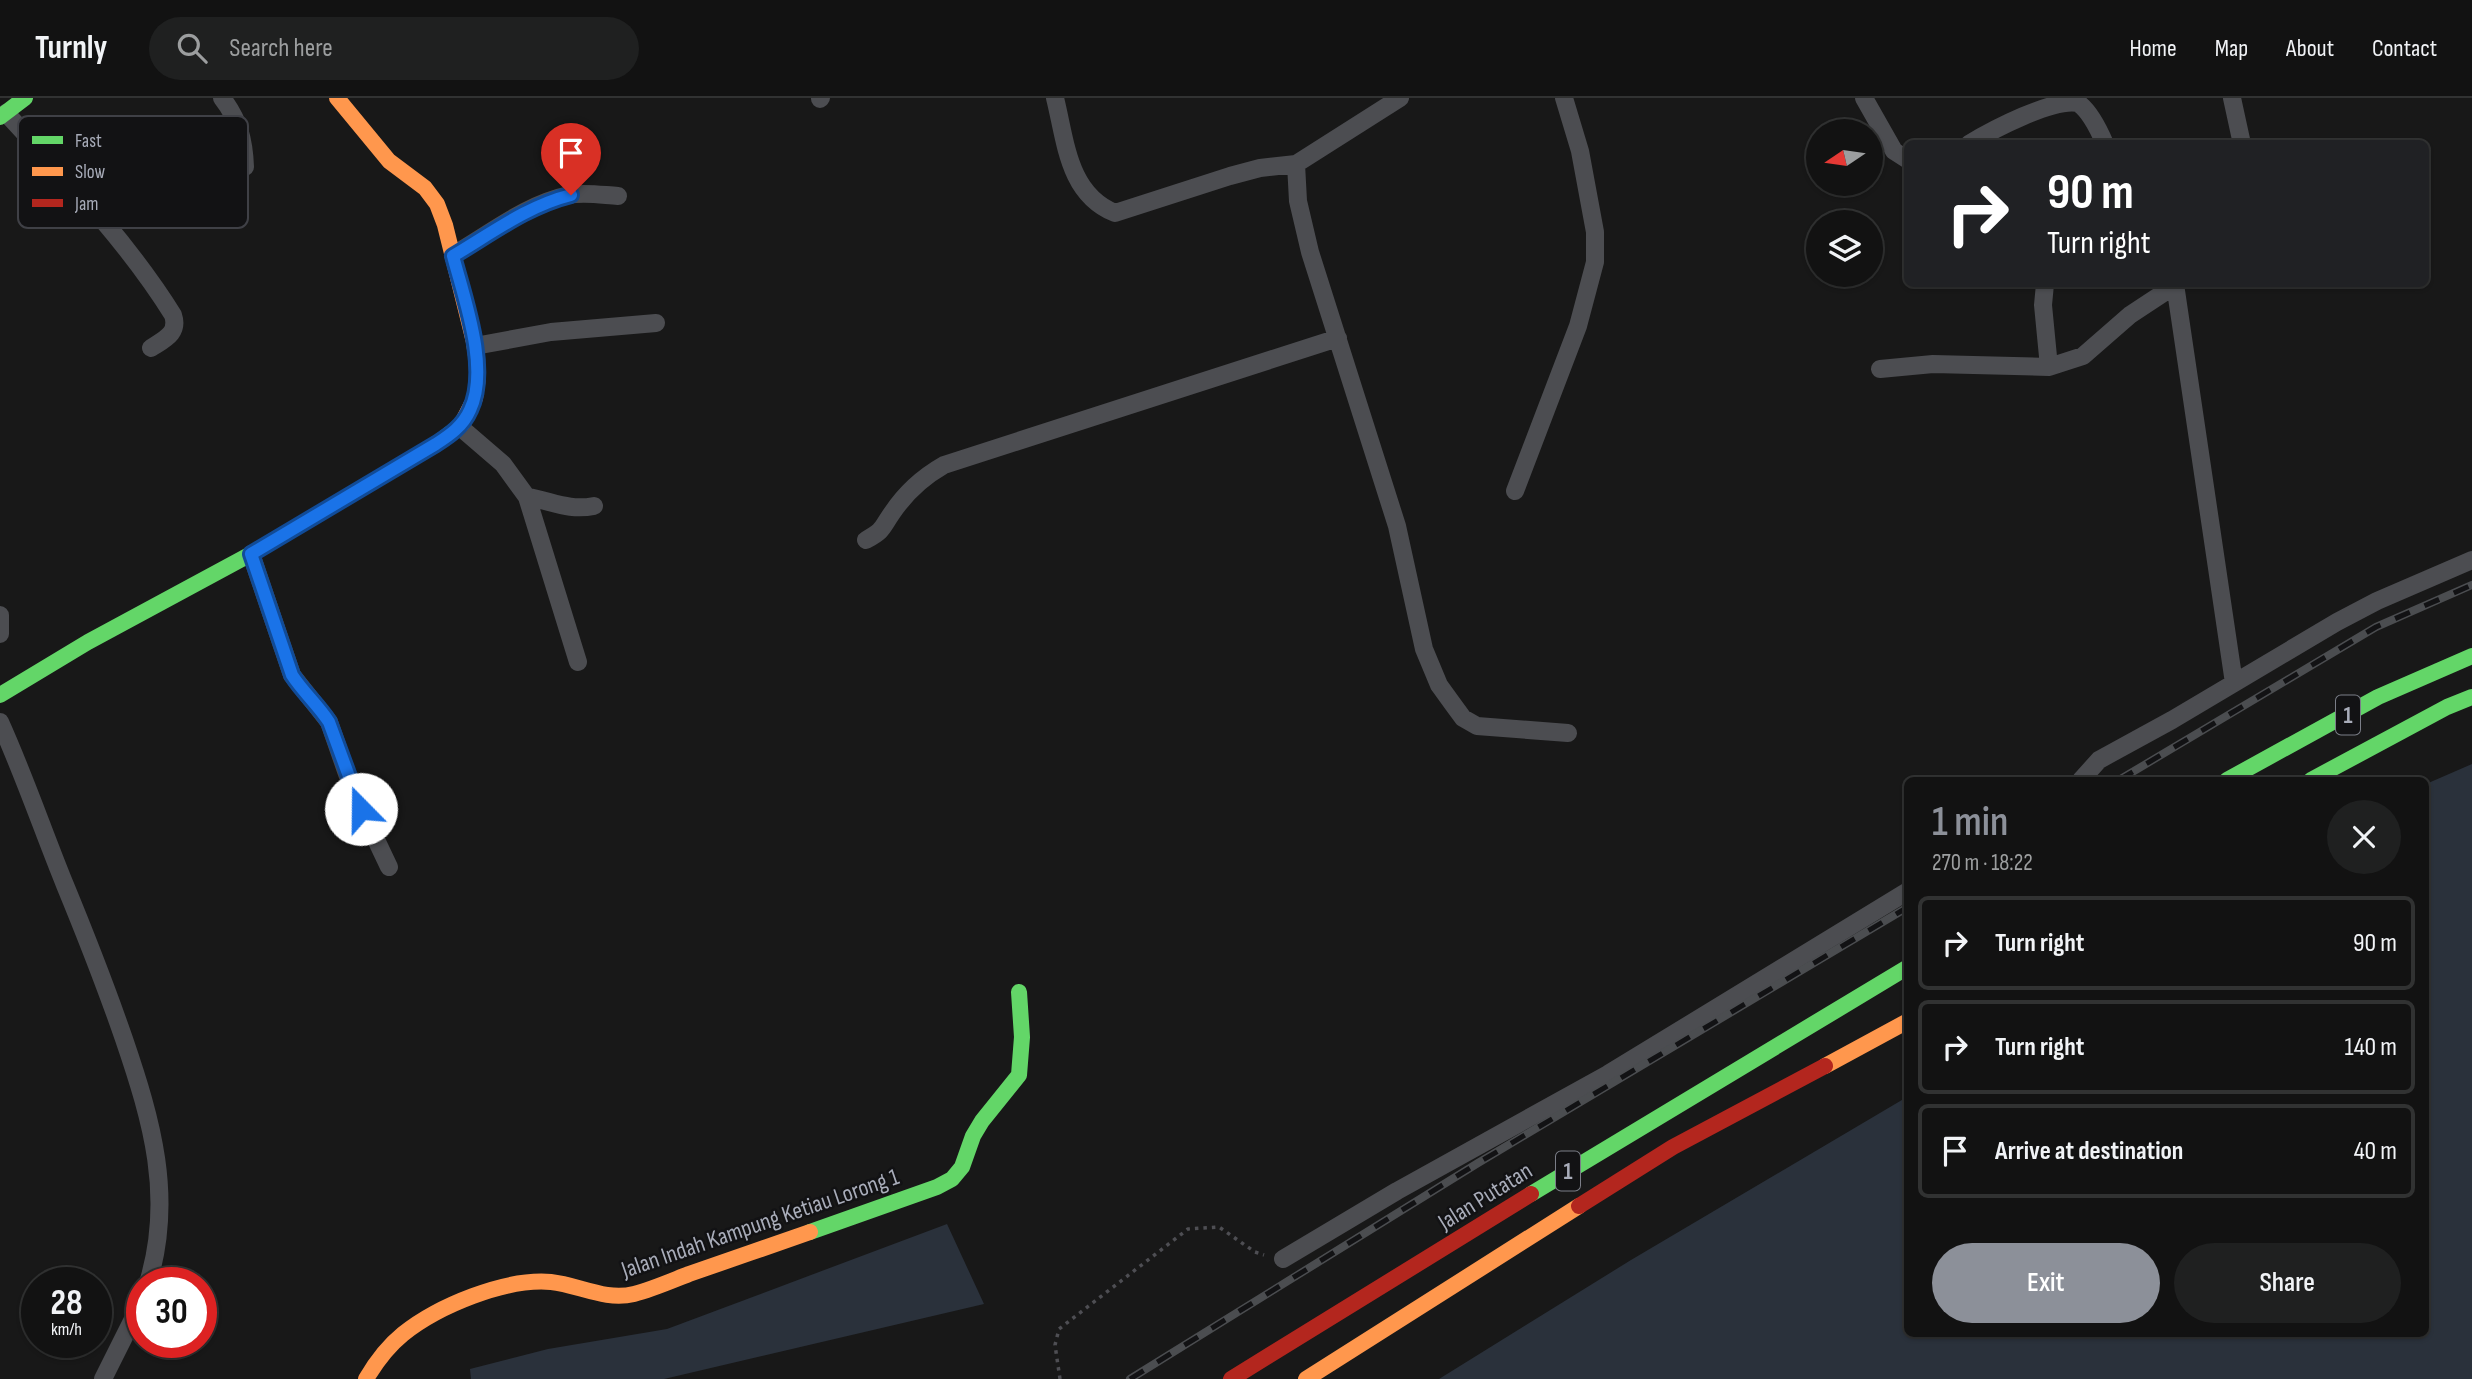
<!DOCTYPE html>
<meta charset="utf-8">
<style>
:root{--surface:#121212;--page:#1f2020;--text:#f1f3f6;--muted:#9c9e9f;--line:#313232;--accent:#8c9099}
body{margin:0;font-family:"Sofia Sans Condensed",sans-serif;background:var(--page);color:var(--text);height:100vh;display:flex;flex-direction:column;font-size:26px;white-space:nowrap}
*{box-sizing:border-box;margin:0}
p{font-size:23px;color:var(--muted)}
.icon{flex:none;width:38px;height:38px;fill:none;stroke:currentColor;stroke-width:2;stroke-linecap:round;stroke-linejoin:round}
.map{position:relative;flex:1;overflow:hidden}
.side{position:absolute;left:1904px;top:679px;width:525px;height:560px;display:flex;flex-direction:column;background:var(--surface);border-radius:10px;box-shadow:0 2px 5px #0004,0 0 0 2px var(--line)}
.side>*{flex:none}
.top-card{position:absolute;left:1904px;top:42px;width:525px;height:147px;border-radius:10px;box-shadow:0 2px 5px #0004,0 0 0 2px var(--line);background:#202124;color:#fff;overflow:hidden}
.needle{width:46px;rotate:257deg}
.buttons{position:absolute;left:1806px;top:21px;display:grid;gap:14px}
.buttons a{display:grid;place-items:center;width:77px;height:77px;border-radius:50%;background:var(--surface);box-shadow:0 2px 5px #0004,0 0 0 2px var(--line);font-size:35px}
.speed{position:absolute;left:21px;top:1169px;display:flex;gap:14px;font-size:35px;font-weight:700;text-align:center}
.speed>*{display:grid;place-content:center;width:91px;height:91px;border-radius:50%;background:var(--surface);box-shadow:0 2px 5px #0004,0 0 0 2px var(--line);line-height:1}
.speed small{font-size:18px;font-weight:400}
.speed .limit{border:10px solid #d22;background:#fff;color:#111}
.pin{position:absolute;display:grid;place-items:center;width:60px;height:60px;color:#fff;margin:-72px -30px;border-radius:50% 50% 50% 0;rotate:-45deg;box-shadow:0 0 7px #0007}
.pin .icon{rotate:45deg}
.me{position:absolute;width:77px;margin:-38px;rotate:338deg;stroke-linejoin:round;filter:drop-shadow(0 0 5px #0008)}
.turn{display:flex;align-items:center;gap:24px;height:147px;padding:0 28px;font-size:32px}
.turn .icon{width:91px;height:91px;stroke-width:2.5}
.turn b{display:block;font-size:49px;line-height:60px}
.round{display:grid;place-items:center;flex:none;width:74px;height:74px;border-radius:37px;background:var(--page)}
.summary{display:flex;align-items:center;justify-content:space-between;height:119px;padding:0 28px}
h1{font-size:42px;font-weight:600;line-height:52px;color:var(--accent)}
.primary-button{display:flex;gap:14px;margin-top:auto;padding:14px 28px}
.primary-button a{flex:1;height:80px;border-radius:42px;background:var(--accent);color:#fff;font-size:28px;font-weight:600;line-height:80px;text-align:center}
.primary-button a+a{background:var(--page);color:var(--text)}
ul{padding:0;list-style:none}
li{display:flex;align-items:center;gap:21px;height:94px;margin:0 14px 10px;padding:0 14px;border:4px solid var(--line);border-radius:10px}
li div{flex:1}
li b{display:block;font-size:26px}
li em{font-style:normal}
header{display:flex;align-items:center;gap:42px;box-sizing:border-box;height:98px;padding:0 35px;background:var(--surface);border-bottom:2px solid var(--line)}
header strong{font-size:33px}
nav{display:flex;gap:38px;margin-inline-start:auto;font-size:24px}
.search{width:490px;height:63px;background:var(--page);display:flex;align-items:center;gap:18px;box-sizing:border-box;padding:0 24px;border-radius:38px;color:var(--muted);font-size:26px}
.map>svg:first-child{display:block}
.water{fill:#2a313b}
.lines{fill:none;stroke-linecap:round;stroke-linejoin:round}
.path{stroke:#4e4e53;stroke-width:3.5;stroke-dasharray:3.5 5;stroke-linecap:butt}
.street{stroke:#4c4d51;stroke-width:18}
.fast{stroke:#63d668;stroke-width:16}
.slow{stroke:#ff974d;stroke-width:16}
.jam{stroke:#b3261e;stroke-width:16}
.rail-casing{stroke:#4b4d50;stroke-width:8}
.rail{stroke:#121214;stroke-width:5;stroke-dasharray:16;stroke-linecap:butt}
.route-casing{stroke:#114b97;stroke-width:18}
.route{stroke:#1a73e8;stroke-width:12}
.labels{text-anchor:middle;stroke-width:5;stroke-linejoin:round;paint-order:stroke}
.shield{fill:#121214;stroke:#7b7e88;stroke-width:2}
.shield-label{font-size:23px;font-weight:bold;fill:#a8acb9}
.street-label{font-size:24px;fill:#a8acb9;stroke:#121214}
.key{fill:#121214;stroke:#3f4046;stroke-width:2}
.key-label{font-size:19px;fill:#a8acb9}
</style>
<header>
<strong>Turnly</strong>
<div class="search"><svg class="icon" aria-label="search" viewBox="0 0 24 24"><circle cx="10" cy="10" r="6"/><path d="M15 15l6 6"/></svg>Search here</div>
<nav><a>Home</a><a>Map</a><a>About</a><a>Contact</a></nav>
</header>
<div class="map">
<svg width="2472" height="1281" viewBox="0 0 2472 1281">
<rect width="100%" height="100%" fill="#181818"/>
<!-- water -->
<path class="water" d="M2472,666V1281H1439L1631,1162L1907,999L1908,1236H2426V686Z
M947,1126L984,1206L664,1281H471L470,1271L548,1251L667,1231Z"/>
<g class="lines">
<!-- path -->
<path class="path" d="M1060,1281L1055,1247L1059,1231L1188,1131L1219,1129L1255,1154L1264,1157"/>
<!-- street -->
<path class="street" d="M222,0C239,22 244,42 245,69
M1055,0C1066,44 1068,96 1115,115L1230,78L1260,70L1296,66L1400,0
M1864,0L1894,53L1908,62
M2232,0L2242,46
M820,1L821,0
M6,15C65,79 127,143 173,217C179,235 165,241 151,250
M1969,46C1992,32 2053,0 2078,5C2090,13 2099,32 2105,46
M1296,66L1298,103L1310,154L1397,428L1424,551L1439,587L1452,605L1463,620L1477,628L1568,635
M453,157C490,136 526,106 569,97C584,94 602,97 618,98
M2045,186L2043,207L2049,269
M2175,186L2234,585
M475,248L551,234L656,225
M1880,271L1933,266L2049,269L2083,258L2130,217L2177,186
M460,329L503,366L527,399C552,403 568,413 594,408
M1515,393L1578,228L1595,164V134L1580,53L1564,0
M527,399L578,564
M866,442C884,432 881,431 892,415C906,394 923,379 944,367L1338,240
M251,456L292,577L329,624L353,693L389,769
M0,517V536
M0,624C24,677 43,733 65,787C86,838 106,889 124,941C152,1023 174,1099 148,1185
M2081,682L2099,662L2172,622L2337,524L2377,503L2472,462
M1283,1161L1397,1093L1608,976L1908,793
M103,1281L142,1203"/>
<!-- fast -->
<path class="fast" d="M0,19L25,0
M0,597L88,544L251,456L436,346L461,327
M2227,682L2378,599L2472,558
M2311,682L2447,609L2472,599
M1531,1096L1908,869
M810,1134L937,1089L952,1081L962,1069L973,1038L982,1023L1019,977L1022,939L1019,894"/>
<!-- slow -->
<path class="slow" d="M337,0L389,63L425,90L437,106L445,127L475,248L478,279L475,300L461,327
M1825,968L1908,923
M366,1281C376,1264 387,1249 403,1236C438,1208 505,1180 551,1184C579,1187 605,1203 634,1196C653,1191 671,1183 689,1176C729,1162 770,1148 810,1134
M1306,1281L1579,1108"/>
<!-- jam -->
<path class="jam" d="M1579,1108L1673,1049L1825,968
M1231,1281L1531,1096"/>
<defs>
<path id="rail" d="M2119,682L2376,529L2472,487
M1130,1281L1478,1065L1908,809"/>
</defs>
<!-- rail casing -->
<use href="#rail" class="rail-casing"/>
<!-- rail -->
<use href="#rail" class="rail"/>
</g>
<g class="lines">
<defs>
<path id="route" d="M361,711L329,624C318,607 303,594 292,577L251,456L436,346C450,337 463,328 470,312C490,271 464,200 453,158C492,135 527,108 571,97"/>
</defs>
<!-- route casing -->
<use href="#route" class="route-casing"/>
<!-- route -->
<use href="#route" class="route"/>
</g>
<g class="labels">
<!-- shield labels -->
<g class="shield">
<rect x="2336" y="597.5" width="24" height="39" rx="5"/>
<rect x="1556" y="1053.5" width="24" height="39" rx="5"/>
</g>
<g class="shield-label">
<text x="2348" y="625">1</text>
<text x="1568" y="1081">1</text>
</g>
<!-- street labels -->
<g class="street-label">
<text transform="translate(1485 1098) rotate(-32)" y="8">Jalan Putatan</text>
<text transform="translate(760 1125) rotate(-19)" y="8">Jalan Indah Kampung Ketiau Lorong 1</text>
</g>
</g>
<!-- legend -->
<rect x="18" y="18" width="230" height="112" rx="10" class="key"/>
<rect x="32" y="38" width="31" height="8" fill="#63d668"/>
<rect x="32" y="69" width="31" height="9" fill="#ff974d"/>
<rect x="32" y="101" width="31" height="8" fill="#b3261e"/>
<g class="key-label">
<text x="75" y="49">Fast</text>
<text x="75" y="80">Slow</text>
<text x="75" y="112">Jam</text>
</g>
</svg>
<div class="buttons">
<a><svg class="needle" viewBox="-14 -14 28 28"><path d="M0-13l5 13h-10z" fill="#e53935"/><path d="M0 13l5-13h-10z" fill="#9c9e9f"/></svg></a>
<a><svg class="icon" aria-label="layers" viewBox="0 0 24 24"><path d="M12 4l9 5-9 5-9-5zM3 14l9 5 9-5"/></svg></a>
</div>
<div class="speed"><div>28<small>km/h</small></div><div class="limit">30</div></div>
<div class="pin" style="left:571px;top:97px;background:#d93025"><svg class="icon" aria-label="arrive" viewBox="0 0 24 24"><path d="M6 21V4h12l-3 4 3 4H6"/></svg></div>
<svg class="me" style="left:361px;top:711px" viewBox="-20 -20 40 40"><circle r="19" fill="#fff"/><path d="M0-13L10 11 0 6-10 11z" fill="#1a73e8"/></svg>
<div class="top-card">
<div class="turn"><svg class="icon" aria-label="right" viewBox="0 0 24 24"><path d="M7 20v-9h11M14 6l5 5-5 5"/></svg><div><b>90 m</b>Turn right</div></div>
</div>
<section class="side">
<div class="summary"><div><h1>1 min</h1><p>270 m · 18:22</p></div><a class="round"><svg class="icon" aria-label="close" viewBox="0 0 24 24"><path d="M6 6l12 12M18 6L6 18"/></svg></a></div>
<ul>
<li><svg class="icon" aria-label="right" viewBox="0 0 24 24"><path d="M7 20v-9h11M14 6l5 5-5 5"/></svg><div><b>Turn right</b></div><em>90 m</em></li>
<li><svg class="icon" aria-label="right" viewBox="0 0 24 24"><path d="M7 20v-9h11M14 6l5 5-5 5"/></svg><div><b>Turn right</b></div><em>140 m</em></li>
<li><svg class="icon" aria-label="arrive" viewBox="0 0 24 24"><path d="M6 21V4h12l-3 4 3 4H6"/></svg><div><b>Arrive at destination</b></div><em>40 m</em></li>
</ul>
<div class="primary-button"><a>Exit</a><a>Share</a></div>
</section>
</div>
